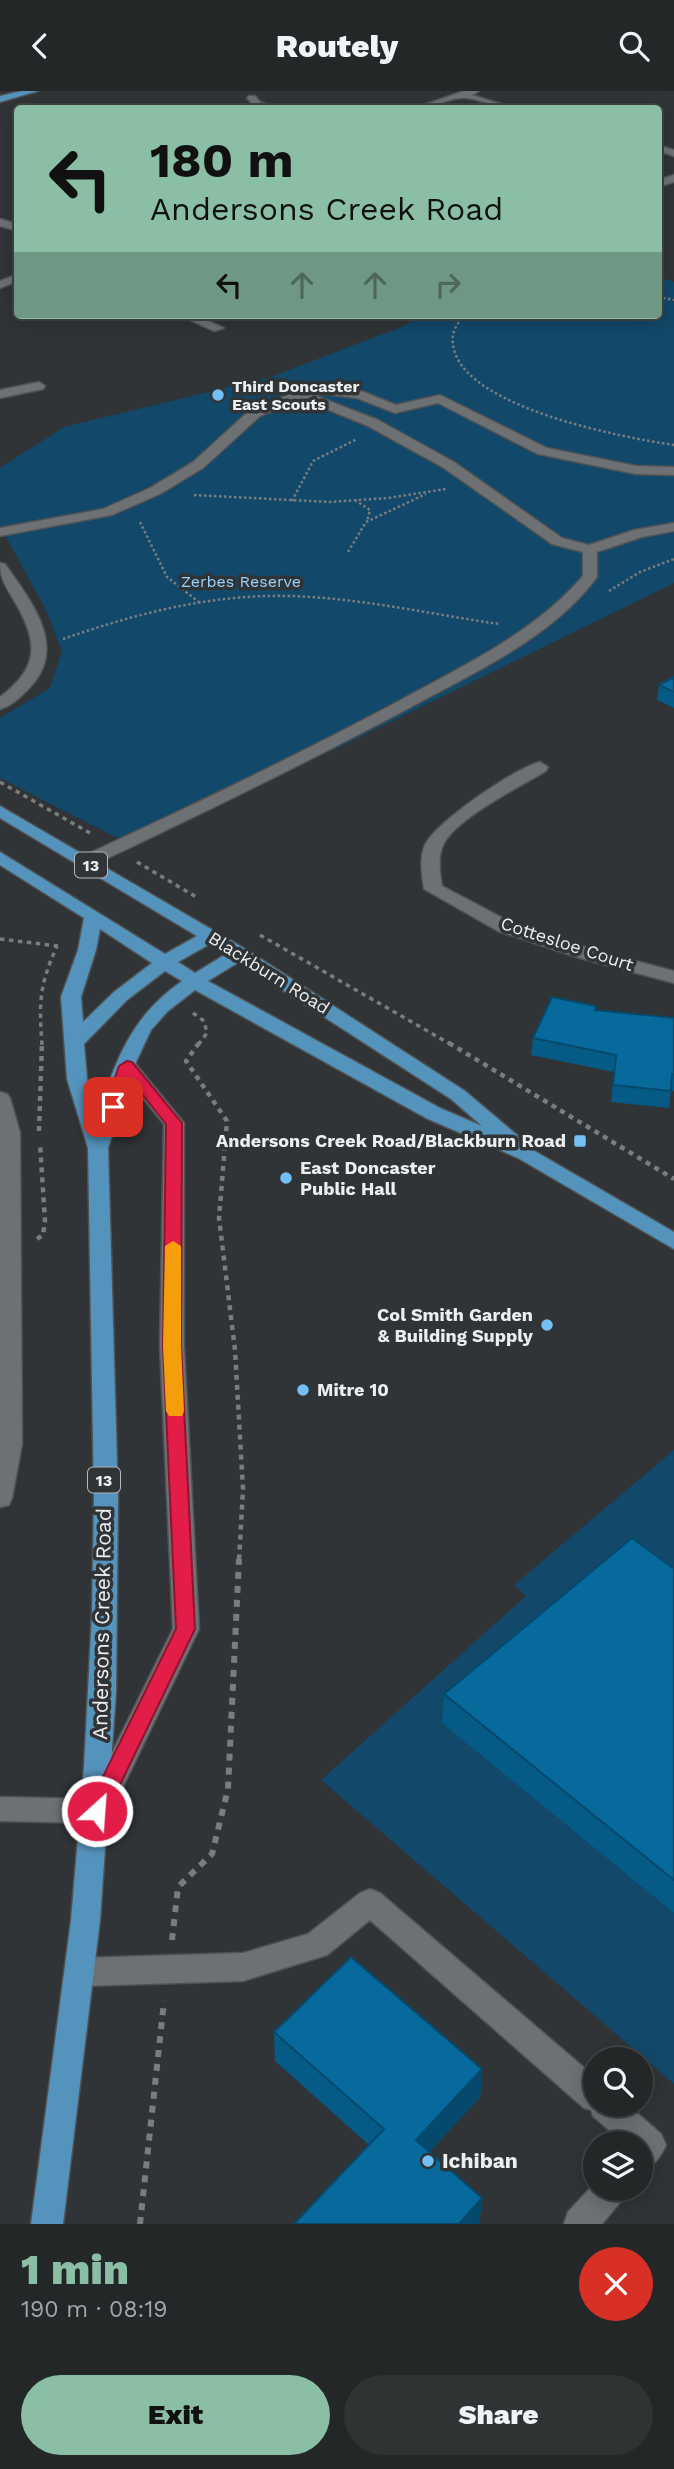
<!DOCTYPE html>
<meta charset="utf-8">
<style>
:root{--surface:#242728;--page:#303334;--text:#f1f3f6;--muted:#a3a5a8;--line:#414445;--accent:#8abfa5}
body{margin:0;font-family:"Work Sans",sans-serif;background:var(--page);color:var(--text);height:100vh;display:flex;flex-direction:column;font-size:26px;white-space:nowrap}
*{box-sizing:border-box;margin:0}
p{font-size:23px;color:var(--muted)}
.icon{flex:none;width:38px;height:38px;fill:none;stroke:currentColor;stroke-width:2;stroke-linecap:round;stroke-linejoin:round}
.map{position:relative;height:2133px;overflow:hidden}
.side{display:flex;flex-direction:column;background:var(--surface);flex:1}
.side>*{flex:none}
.guide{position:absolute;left:14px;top:14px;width:648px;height:214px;border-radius:7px;box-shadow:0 4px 18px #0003,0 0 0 2px var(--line);background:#8abfa5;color:#111;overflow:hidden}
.tools{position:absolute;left:583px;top:1956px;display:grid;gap:14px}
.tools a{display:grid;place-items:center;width:70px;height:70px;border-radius:50%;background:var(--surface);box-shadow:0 4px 18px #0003,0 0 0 2px var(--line);font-size:35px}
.pin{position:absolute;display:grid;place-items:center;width:60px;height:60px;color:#fff;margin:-30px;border-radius:14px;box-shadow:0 4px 10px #0006}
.me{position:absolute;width:77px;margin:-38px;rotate:26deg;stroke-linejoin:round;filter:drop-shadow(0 0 5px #0008)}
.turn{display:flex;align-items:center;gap:24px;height:147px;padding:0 21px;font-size:32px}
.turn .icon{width:91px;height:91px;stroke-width:2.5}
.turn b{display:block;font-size:49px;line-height:60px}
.lanes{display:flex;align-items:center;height:66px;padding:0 21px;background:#0003;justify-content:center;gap:35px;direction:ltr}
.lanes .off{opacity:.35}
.round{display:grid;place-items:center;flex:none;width:74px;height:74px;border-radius:37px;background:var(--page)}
.headline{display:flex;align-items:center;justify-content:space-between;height:119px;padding:0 21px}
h1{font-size:42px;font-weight:800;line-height:52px;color:var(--accent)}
.primary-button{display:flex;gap:14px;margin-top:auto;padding:14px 21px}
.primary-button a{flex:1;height:80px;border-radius:42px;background:var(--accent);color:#111;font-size:28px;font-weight:800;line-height:80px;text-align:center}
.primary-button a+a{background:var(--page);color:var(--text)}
header{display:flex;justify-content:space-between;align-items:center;height:91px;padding:0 21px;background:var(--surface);font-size:32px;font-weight:800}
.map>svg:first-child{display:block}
.green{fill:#124869}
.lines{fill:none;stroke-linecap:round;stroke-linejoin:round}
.minor-casing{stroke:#4f5255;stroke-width:3}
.major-casing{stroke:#4f5255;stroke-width:3}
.path-far3{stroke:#7a7d7f;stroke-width:2.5;stroke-dasharray:2.5 2.5;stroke-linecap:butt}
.path-far2{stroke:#7a7d7f;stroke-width:3.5;stroke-dasharray:4.5 4.5;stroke-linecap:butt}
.path-far1{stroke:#7a7d7f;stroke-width:4.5;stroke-dasharray:5 5;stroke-linecap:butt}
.path{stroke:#7a7d7f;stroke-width:6;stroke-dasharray:7 7;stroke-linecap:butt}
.minor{fill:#6d7174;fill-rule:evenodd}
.major{fill:#5493bb;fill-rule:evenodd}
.wall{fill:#065a86}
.shaded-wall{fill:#054a6d}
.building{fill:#07699c;stroke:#054a6d;stroke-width:2}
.route{fill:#e11d48;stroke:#92132f;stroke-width:2}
.slow{fill:#f59e0b}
.poi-dot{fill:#74c0f6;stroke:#303436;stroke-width:2.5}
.labels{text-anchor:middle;stroke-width:7;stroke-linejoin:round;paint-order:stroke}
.far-poi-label{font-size:16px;font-weight:bold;fill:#eceef0;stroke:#303436;text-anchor:start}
.far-park-label{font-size:16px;fill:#98d3fe;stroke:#303436}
.shield{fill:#303436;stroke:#b4b6b8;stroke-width:2}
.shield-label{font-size:16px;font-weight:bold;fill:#eceef0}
.street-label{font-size:18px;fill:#eceef0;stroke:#303436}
.poi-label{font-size:18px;font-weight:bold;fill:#eceef0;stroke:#303436;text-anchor:end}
.near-street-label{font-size:21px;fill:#eceef0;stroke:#303436}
.near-poi-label{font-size:21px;font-weight:bold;fill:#eceef0;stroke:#303436;text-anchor:start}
</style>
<header><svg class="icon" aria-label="back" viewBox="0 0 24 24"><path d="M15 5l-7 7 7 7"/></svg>Routely<svg class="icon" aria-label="search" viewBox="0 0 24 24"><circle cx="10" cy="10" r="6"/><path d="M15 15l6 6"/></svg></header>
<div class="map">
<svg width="674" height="2133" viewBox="0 0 674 2133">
<rect width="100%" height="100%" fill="#303436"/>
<!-- green -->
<path class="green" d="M658,186L674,191V492L135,756L0,687V627L50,597L62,560L46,519L0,435V377L64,336L271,286L401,236L421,225L658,224Z
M674,1359V1993L321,1689L526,1505L514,1494Z"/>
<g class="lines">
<defs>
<path id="minor" d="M464,0H479L472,4L517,18C498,18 476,6 462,7C445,8 431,18 412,18Z
M249,5H255L260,11L279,18L254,15L247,7Z
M658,54L674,59V65L658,60Z
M674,84V91L658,96V89Z
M0,128L18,133V140L0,135Z
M18,183V190L0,197V190Z
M179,224H195L224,237L214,240Z
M39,291L45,295L43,298L0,307V299Z
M325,295L364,301L396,314L440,304L547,357L636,375L674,376V384L636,383L538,363L438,312L395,322L357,307L325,303L316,305L378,329L454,371L562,447L589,454L634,439L674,432V440L642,446L597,461V486C553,546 475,581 411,616C306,672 199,724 91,775H79L76,771L79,767C187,717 294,666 399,610C463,575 535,541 583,485V461L552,453L444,377L368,335L302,308L260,325L203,377L160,403L112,424L0,445V437L103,418L150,397L193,371L250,319L296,301Z
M0,472L5,473C30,509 68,555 31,595C23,604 12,615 0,618V606C39,577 39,552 15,511C7,497 0,489 0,472Z
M540,671L548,676L546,680C519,696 459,726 444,752C437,765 440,782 442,795L512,832L594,859L674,880V892L580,867L498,840L424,798C422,784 419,768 425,754C436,731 515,677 540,671Z
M127,969L134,971L184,1032V1255L199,1538L107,1729L97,1732L0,1730V1706L89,1708L173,1538L160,1255L164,1033L117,975L120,971Z
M0,1001L7,1003L10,1007L20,1042L22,1353L12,1407L9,1414L0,1416Z
M370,1798L380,1802L595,1986V2014H628L661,2043L666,2054C660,2067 654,2075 640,2080V2053H625L593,2025L591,2019L584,2017L370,1829L327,1864L243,1890L81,1895L70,1891L66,1881L70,1871L81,1867L243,1862L308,1843L360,1802Z
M595,2092V2098H627L622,2109L602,2133H564L568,2121Z"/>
<path id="major" d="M22,0H38L0,11V5Z
M0,715L247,859L465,1000L517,1044L519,1051L674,1141V1158L518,1067L426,1027L195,899L168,920L151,939L136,971L108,1057L118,1407L116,1600L100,1829L63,2133H31L71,1829L84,1676L92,1523L94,1407L88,1057L67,988L61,906L78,859L84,827L0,774V761L165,863L197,845L0,727ZM100,838L152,872L114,901L83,931L81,906L96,859ZM210,853L226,863L195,882L178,871ZM239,871L451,1008L482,1035L440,1017L208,890ZM165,880L182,890C131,926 116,968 98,1024L87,988L84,953L127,909Z"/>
</defs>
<!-- minor casing -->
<use href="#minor" class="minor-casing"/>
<!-- major casing -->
<use href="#major" class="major-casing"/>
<!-- path-far3 -->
<path class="path-far3" d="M658,206L674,209
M466,224C453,235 450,246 455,262C475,318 620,346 674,354
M194,404L329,411L388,407L446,398
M355,409L370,419L367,430
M292,410L313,370L357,348
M140,431L167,486L200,512
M348,461L366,431L426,403
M609,500L640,481L674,468
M63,548C129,525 196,507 266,505C343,503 423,522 499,533"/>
<!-- path-far2 -->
<path class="path-far2" d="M0,691L90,742
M137,771L198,807
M260,844L452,954
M0,848L58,855
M193,922L204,930L207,942L198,954
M42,954C39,911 39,895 57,855"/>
<!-- path-far1 -->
<path class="path-far1" d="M199,952L186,970L227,1030L219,1127L235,1259L243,1398L239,1470
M449,952L674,1088
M39,1040L42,952
M37,1148L43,1144L45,1130L40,1052"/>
<!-- path -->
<path class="path" d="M172,1849L178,1796L212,1763L228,1698L239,1468
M140,2133L164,1910"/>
<!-- minor -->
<use href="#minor" class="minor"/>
<!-- major -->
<use href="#major" class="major"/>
</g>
<!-- wall -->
<path class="wall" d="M674,586V617L657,609L659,594Z
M596,915V919L674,927V1000H671L669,1017L611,1011L614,981L531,964L533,947Z
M674,1478V1822L442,1632L444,1603Z
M274,1941L482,1978L480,2006L429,2061L482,2107L479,2133H294L369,2054L275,1970Z"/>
<!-- shaded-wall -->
<path class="shaded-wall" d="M482,1978L480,2006L415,2077L416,2049Z
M482,2107L479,2133H459Z"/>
<!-- building -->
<path class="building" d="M674,586V601L659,594Z
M552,906L596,915L595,919L674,927V983H672L671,1000L613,994L616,964L533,947Z
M632,1447L674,1478V1789L444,1603Z
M351,1866L482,1978L416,2049L482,2107L459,2133H294L384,2038L274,1941Z"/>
<!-- route -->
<path class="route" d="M127,970L132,971L182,1032L181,1255L195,1538L104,1727L97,1729L89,1727L86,1720L176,1538L163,1255L166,1033L130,988L118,1019H107L105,1016L119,975Z"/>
<!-- slow -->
<path class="slow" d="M173,1150L181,1155V1255L184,1320L182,1325H169L166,1320L163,1255L165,1155Z"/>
<!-- markers -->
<g class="poi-dot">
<circle cx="218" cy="304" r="7"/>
<rect x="573" y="1043" width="14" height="14" rx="3.5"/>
<circle cx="286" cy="1087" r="7"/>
<circle cx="547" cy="1234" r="7"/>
<circle cx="303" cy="1299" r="7"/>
<circle cx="428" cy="2070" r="7"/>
</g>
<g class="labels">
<!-- far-poi labels -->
<g class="far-poi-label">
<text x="232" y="301">Third Doncaster<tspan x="232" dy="18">East Scouts</tspan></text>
</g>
<!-- far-park labels -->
<g class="far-park-label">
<text x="241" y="496">Zerbes Reserve</text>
</g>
<!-- shield labels -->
<g class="shield">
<rect x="75" y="761.5" width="32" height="25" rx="5"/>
<rect x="88" y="1376.5" width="32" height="25" rx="5"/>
</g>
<g class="shield-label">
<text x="91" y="780">13</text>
<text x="104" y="1395">13</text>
</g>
<!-- street labels -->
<g class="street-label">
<text transform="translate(567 853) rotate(18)" y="6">Cottesloe Court</text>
<text transform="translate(269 882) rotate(32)" y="6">Blackburn Road</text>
</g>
<!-- poi labels -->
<g class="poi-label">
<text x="566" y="1056">Andersons Creek Road/Blackburn Road</text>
<text x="300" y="1083" text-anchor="start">East Doncaster<tspan x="300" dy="21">Public Hall</tspan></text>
<text x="533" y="1230">Col Smith Garden<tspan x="533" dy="21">&amp; Building Supply</tspan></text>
<text x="317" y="1305" text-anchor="start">Mitre 10</text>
</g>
<!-- near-street labels -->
<g class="near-street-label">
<text transform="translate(102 1533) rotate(-89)" y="7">Andersons Creek Road</text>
</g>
<!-- near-poi labels -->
<g class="near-poi-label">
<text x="442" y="2077">Ichiban</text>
</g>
</g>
</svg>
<div class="tools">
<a><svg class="icon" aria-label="search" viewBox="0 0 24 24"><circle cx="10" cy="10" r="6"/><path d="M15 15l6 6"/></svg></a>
<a><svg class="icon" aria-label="layers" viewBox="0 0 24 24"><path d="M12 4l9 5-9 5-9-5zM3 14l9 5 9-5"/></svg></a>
</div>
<div class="pin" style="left:113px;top:1016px;background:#d93025"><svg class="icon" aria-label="arrive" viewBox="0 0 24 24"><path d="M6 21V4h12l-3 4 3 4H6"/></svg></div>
<svg class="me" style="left:97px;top:1720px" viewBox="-20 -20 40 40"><circle r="17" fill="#e11d48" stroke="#fff" stroke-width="3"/><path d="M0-11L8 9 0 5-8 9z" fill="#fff"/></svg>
<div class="guide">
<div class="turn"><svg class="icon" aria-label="left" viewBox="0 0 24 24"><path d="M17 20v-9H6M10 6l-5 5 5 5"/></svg><div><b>180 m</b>Andersons Creek Road</div></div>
<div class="lanes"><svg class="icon" aria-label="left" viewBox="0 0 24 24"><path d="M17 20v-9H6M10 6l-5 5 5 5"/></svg><svg class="icon off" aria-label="ahead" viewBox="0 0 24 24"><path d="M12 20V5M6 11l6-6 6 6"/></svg><svg class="icon off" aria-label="ahead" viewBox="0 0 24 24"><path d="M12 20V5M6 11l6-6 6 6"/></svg><svg class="icon off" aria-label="right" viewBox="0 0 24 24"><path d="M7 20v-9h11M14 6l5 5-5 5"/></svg></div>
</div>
</div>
<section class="side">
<div class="headline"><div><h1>1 min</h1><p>190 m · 08:19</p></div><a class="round" style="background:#d93025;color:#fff"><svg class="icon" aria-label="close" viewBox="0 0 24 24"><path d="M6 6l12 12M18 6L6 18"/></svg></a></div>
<div class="primary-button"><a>Exit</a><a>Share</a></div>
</section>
